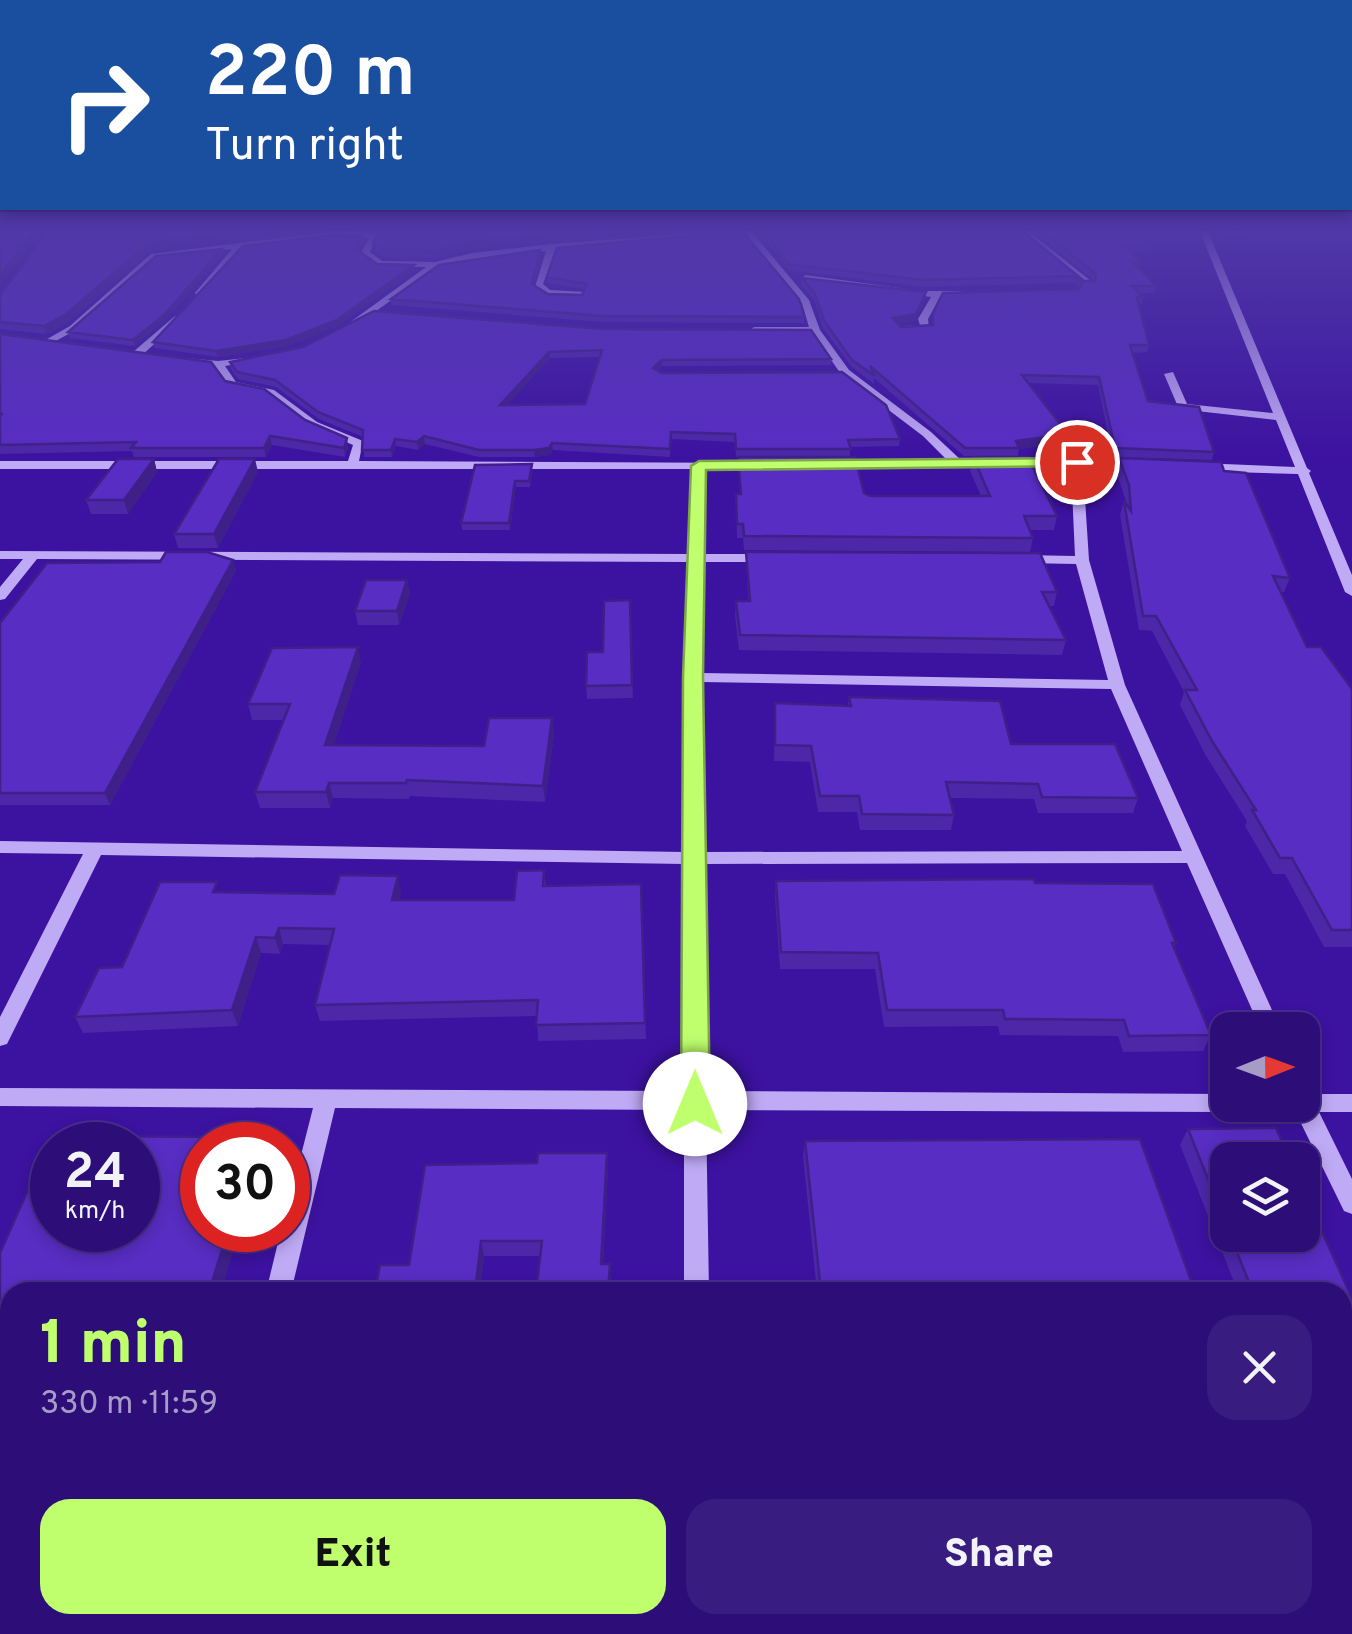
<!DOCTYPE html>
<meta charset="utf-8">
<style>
:root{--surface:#2d0e78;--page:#391c80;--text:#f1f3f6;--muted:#a79cc6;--line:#482e8a;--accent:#bfff6e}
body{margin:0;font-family:Overpass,sans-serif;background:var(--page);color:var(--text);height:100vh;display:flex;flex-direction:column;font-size:38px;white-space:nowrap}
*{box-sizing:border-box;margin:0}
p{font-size:32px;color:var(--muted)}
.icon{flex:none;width:55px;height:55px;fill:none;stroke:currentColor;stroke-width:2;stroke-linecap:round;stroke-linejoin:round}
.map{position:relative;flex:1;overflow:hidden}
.details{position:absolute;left:0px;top:1282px;width:1352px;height:352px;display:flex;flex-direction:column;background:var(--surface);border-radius:30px 30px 0 0;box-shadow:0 5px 15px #0003,0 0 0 2px var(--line)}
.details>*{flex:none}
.hud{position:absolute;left:0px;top:0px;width:1352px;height:210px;box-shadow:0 5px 15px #0003,0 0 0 2px var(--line);background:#1a4fa0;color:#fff;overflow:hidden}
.needle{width:65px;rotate:89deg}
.buttons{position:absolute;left:1210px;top:1012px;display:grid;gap:20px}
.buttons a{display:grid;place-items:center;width:110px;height:110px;border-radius:20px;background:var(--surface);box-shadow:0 5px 15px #0003,0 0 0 2px var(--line);font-size:50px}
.speed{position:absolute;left:30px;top:1122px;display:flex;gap:20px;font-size:50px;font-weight:700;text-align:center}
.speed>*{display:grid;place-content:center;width:130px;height:130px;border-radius:50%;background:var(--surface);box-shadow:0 5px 15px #0003,0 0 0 2px var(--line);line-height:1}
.speed small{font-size:25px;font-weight:400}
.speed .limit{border:15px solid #d22;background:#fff;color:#111}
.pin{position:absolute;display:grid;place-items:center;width:85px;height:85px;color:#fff;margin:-42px;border:5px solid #fff;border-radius:50%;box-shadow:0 2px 10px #0007}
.me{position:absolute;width:110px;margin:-55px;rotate:0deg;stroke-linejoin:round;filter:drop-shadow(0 0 8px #0008)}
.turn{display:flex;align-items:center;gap:35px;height:210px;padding:0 40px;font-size:45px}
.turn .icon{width:130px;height:130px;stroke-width:2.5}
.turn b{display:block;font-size:70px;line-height:85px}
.round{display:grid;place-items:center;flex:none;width:105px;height:105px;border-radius:30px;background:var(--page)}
.head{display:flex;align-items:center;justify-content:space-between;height:170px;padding:0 40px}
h1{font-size:60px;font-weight:800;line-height:75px;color:var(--accent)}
.button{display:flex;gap:20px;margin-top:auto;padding:20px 40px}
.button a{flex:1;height:115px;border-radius:30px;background:var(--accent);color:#111;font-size:40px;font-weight:800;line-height:115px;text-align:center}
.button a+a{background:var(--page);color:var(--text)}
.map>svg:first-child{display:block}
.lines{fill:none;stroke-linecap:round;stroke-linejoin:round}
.path{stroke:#bfaaf5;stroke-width:4;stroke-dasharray:2.5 4;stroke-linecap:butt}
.minor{fill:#bfaaf5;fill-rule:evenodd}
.wall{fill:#4c27a8;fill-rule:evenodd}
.shaded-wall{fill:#3e2088}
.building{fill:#582dc3;stroke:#3e2088;stroke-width:2.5;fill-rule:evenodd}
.route{fill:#bfff6e;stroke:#7ca648;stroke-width:2.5}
</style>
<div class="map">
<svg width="1352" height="1634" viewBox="0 0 1352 1634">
<rect width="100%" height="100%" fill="#3c12a0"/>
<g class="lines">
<!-- path -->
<path class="path" d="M1226,232L1270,229"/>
<!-- minor -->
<path class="minor" d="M327,229L377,234L370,252L382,261L435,262L472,253L552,244L754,229L751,231L809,300L820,330L849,370L931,432L962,461L1077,459L1143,463V467L1139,469L1083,468L1089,560L1125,685L1281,1030H1261L1187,863L703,864L706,1091L1228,1094V1105H1238L1236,1110L1228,1112L706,1110L709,1292H684V1110L335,1108L291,1292H266L281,1230H288V1206L313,1108L0,1106V1088L684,1091L685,864L101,855L7,1044L0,1046V1017L83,854L0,853V841L685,852V677L690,562L37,559L5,599L0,600V587L23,559H0V551L690,554L693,469H0V461H348L353,445L309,426L267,394L228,386L215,367L185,362V358L218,361L256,357V361L225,366L236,382L274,390L317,422L363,441L359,461L763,463V467L759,469H705L703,554H766L773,558L766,562H703L701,673L1108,680L1076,564L1022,563L1015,559L1022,555L1075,556L1071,468L831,466L829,464L835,460L948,461L923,436L841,374L812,333L752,332V328L755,327H809L802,303L743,232L555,250L543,284L550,290L585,292L582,297L548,296L535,287L546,251L472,259L438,267L352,328L349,327V323L426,267L380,266L361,253L369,238L334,236L242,248L198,298L195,293L232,249L156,258L76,330L50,344L42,342L70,326L151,254L329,232ZM701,682L1111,689L1182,851L703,852Z
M1017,229H1026L1091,281V285H1085Z
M1199,229H1207L1307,468L1311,471L1309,473L1352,575V596L1345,592L1298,474L1200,471L1194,467L1200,463L1295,467L1276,420L1179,409L1164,374L1173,372L1187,404L1273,413Z
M805,275L922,291H962L966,294L962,297H940L928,319L929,330L904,331L899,328L901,326L920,325L918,319L931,297L802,280Z
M175,316L183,318L141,356H133V352Z
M1302,1091L1310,1094H1352V1112H1319L1352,1179V1214L1344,1211L1292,1105H1302Z
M1342,1482H1352V1510H1342Z
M180,1625H210L208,1634H178Z
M682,1625H712V1634H682Z"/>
</g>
<!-- wall -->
<path class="wall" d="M362,229H571L568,239L472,249L435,258L383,257L375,251L373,244L377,230Z
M756,229H1020L1084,281H1094L1032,229H1142L1150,235L1148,241L1144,242L1147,245L1146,252H1131L1140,262L1138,267L1156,286L1155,293H1139L1143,297L1141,304H1139L1149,345L1147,352L1132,353L1148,401L1214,452L1212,460L1113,457L1098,385L1028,383L1068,434L1066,442L1019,449L1018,456H964L874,378V384L852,367L823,328L815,301L801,285L802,278L926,292L925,299L915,321L898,324L901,327L932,325L933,313L1079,288L1074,283L922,287L789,270Z
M362,236L363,241L359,250L377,264L414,265L415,270L338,326L287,346L218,357L155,348L153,342Z
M151,250L68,323L46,334L0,329V295Z
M223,254L165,320L135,346L70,338L68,332Z
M541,255L534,285L548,294L582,295L585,289L547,283V277L804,317V323L603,322L391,305V299Z
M374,311L831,359V365L662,366L658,370L662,373L900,439L899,446L850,447V456L736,457L735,442L671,439L670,457L553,450L550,455L535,457H479L425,444L418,450L396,446L392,457H364L363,437L319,419L276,387L238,379L231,369L230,362L303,347ZM600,357L585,404L507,405L550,358Z
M0,334L225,381L305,420L348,447L345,457L272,445L266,457H134L132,451L0,454Z
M738,457L870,496H981L970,471L973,457L1057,516L1054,530H1030L1033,538L1030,552L744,550L743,538H737L736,494H740Z
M1119,458L1224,471L1290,578L1284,592H1280L1307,647L1352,689V947H1324L1285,874H1273L1245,826L1247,821L1206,756L1180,705L1184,692L1152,631L1139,630L1120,515L1124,501L1126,504L1125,498L1116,472Z
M154,459L157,472L128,514H91L86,500Z
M475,465L532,471L530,487H516L510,530H462L461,523Z
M258,472L218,548H178L174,534Z
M746,552L1057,592L1054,606H1049L1066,640L1062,655L739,650L735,616L736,601H748Z
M233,560L236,571L110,805H0V623L160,562Z
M407,580L410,594L399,625H358L355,611Z
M630,600L633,698L587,699L586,686Z
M361,662L334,745L484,746L552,718L554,734L545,802L410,796L409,799L333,798L330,808H260L255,792L284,720H252L248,704Z
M849,697L1011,744L1138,798L1133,813H1038L1034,799L950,798L954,815L951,830H860L857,812H818L810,762L774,761L775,703L848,705Z
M544,870L546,886L641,884L646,1039L538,1041L537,1016L320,1021L315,1005L330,945L283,944L280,954L261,953L238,1026L83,1033L75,1017L122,967L220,892L334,894L401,892L399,900H514Z
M776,881L1035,883L1176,943L1174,948L1211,1035L1203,1051L1123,1052L1118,1036L1000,1035L998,1026L884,1027L875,969H780L775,897Z
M1188,1129L1228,1160V1235H1302L1352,1298V1383H1342V1292H1238L1180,1145Z
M805,1141L1195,1292H817L803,1156Z
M607,1153L608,1169L603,1264L611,1279L610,1292H536L541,1256H484L480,1292H375L537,1163Z
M202,1230H239L221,1292H10V1571H0V1253Z
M832,1625H1303L1306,1634H833Z"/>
<!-- shaded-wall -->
<path class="shaded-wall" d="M36,229H44L0,287V276Z
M252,229H303L151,250L68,323L46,334L44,326L149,243Z
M571,229L568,239L472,249L435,258L434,251L471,242Z
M620,229H706L571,239V232Z
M222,249L223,254L165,320L135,346L133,340Z
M414,265L415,270L338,326L287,346L218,357L216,351Z
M926,292L925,299L915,321L892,325L893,318Z
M549,352L550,358L501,412L500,405Z
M662,360V366L653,374V368Z
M1068,434L1066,442L1019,449L1016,441Z
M270,436L272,445L266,457L264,448Z
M424,436L425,444L418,450L417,442Z
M347,438L348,447L345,457L344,448Z
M395,439L396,446L392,457L391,450Z
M552,443L553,450L550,455L535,457L534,450Z
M154,459L157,472L128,514L124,500Z
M255,459L258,472L218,548L214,534Z
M515,481L516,487L510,530L509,523Z
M233,560L236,571L110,805L105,793Z
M407,580L410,594L399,625L397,611Z
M358,647L361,662L329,761L325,745Z
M552,718L554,734L545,802L543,786Z
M329,783L333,798L330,808L326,792Z
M398,876L401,892L395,916L392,900Z
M279,928L283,944L280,954L275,938Z
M256,937L261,953L238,1026L232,1010Z
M607,1153L608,1169L602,1279L601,1264Z
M228,1230H239L221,1292H209Z
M481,1241L484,1256L480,1292H475Z
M10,1401V1445H0V1426Z
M28,1625L37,1634H25Z"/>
<!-- building -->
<path class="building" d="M0,229H36L0,276Z
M49,229H252L149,243L65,315L44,326L0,322V295Z
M379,229H569L568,232L471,242L434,251L382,250L373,244Z
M575,229H620L571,232Z
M762,229H1020L1084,281H1095L1096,274L1040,229H1142L1150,235H1138L1147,245H1125L1140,262H1133L1156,286H1132L1143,297H1137L1149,345H1130L1148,401L1199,407L1214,452L1115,448L1099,377L1022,375L1068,434L1016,441L1019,448H965L870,366L875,376L852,360L824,321L815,294L802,278L926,292L916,314L893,318L901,327L933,325V313L943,293L1079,289L1082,283L1075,276L923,280L789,264Z
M742,231L799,299L804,317L603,316L391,299L439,265L540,250L532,284L548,294L582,295L587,284L547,277L557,248Z
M333,235L362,236L356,249L377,264L414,265L337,320L286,340L216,351L153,342L243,246Z
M222,249L164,315L133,340L68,332L156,256Z
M374,311L603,329L811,330L831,359L662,360L653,368L662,373L842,372L886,405L900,439L848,440L851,449H736L735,434L671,432L670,449L552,443L549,448L534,450H479L424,436L417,442L395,439L391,450H362L363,430L318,412L275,380L237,372L230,362L303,347ZM602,350L585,404L500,405L549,352Z
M0,334L211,362L225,381L264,389L305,420L347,438L344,448L270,436L264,448H131L136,442L0,445V416L2,414L0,413Z
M738,457H855L864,493L870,496H990L973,457H1028L1057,516H1024L1033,538L744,536L743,524H737L736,494H741Z
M1119,458L1221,462L1224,471L1246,473L1290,578L1273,576L1307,647H1321L1352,689V930H1332L1292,858H1280L1252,810H1256L1212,741L1185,690H1197L1156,616H1143L1124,501L1131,511L1129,485Z
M118,459H154L124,500H86Z
M219,459H255L214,534H174Z
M532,464L529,481H515L509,523H461L475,465Z
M166,552H207L233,560L105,793H0V623L47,563L160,562Z
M746,552L1040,553L1057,592H1042L1066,640L740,635L736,601H750Z
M366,580H407L397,611H355Z
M630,600L632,685L586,686L587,652H603L604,601Z
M358,647L325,745L484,746L489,718H552L543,786L407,780L406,783H329L326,792H255L290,704H248L272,648Z
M849,697L1000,701L1011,744H1115L1138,798L1042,797L1038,784L946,782L954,815L862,814L859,796H820L811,746L775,745V703L851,706Z
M544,870L543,886L641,884L645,1023L536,1025L538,1000L315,1005L334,929L279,928L275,938L256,937L232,1010L75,1017L99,968L122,967L160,882H217L213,892L334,894L340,875L398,876L392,900H514L517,871Z
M1034,879L1035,883L1153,884L1176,943H1172L1211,1035L1129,1036L1124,1020L1005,1019L1003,1010H887L878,953L781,952L776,881Z
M1276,1128L1290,1160H1228V1229L1188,1129Z
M52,1136L255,1137L253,1145H202V1230H228L209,1292H10V1401L0,1426V1253ZM52,1145H138V1230H52Z
M1140,1139L1195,1292H821L805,1141Z
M538,1153H607L601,1264H610L608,1292H536L542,1241H481L475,1292H375L380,1265H409L425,1165L537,1163Z
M1302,1188L1352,1298V1369H1342V1292H1253L1230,1235H1302Z
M0,1439H10V1558H0Z
M28,1625L25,1634H0V1626Z
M837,1625H1303L1306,1634H838Z"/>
<!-- sky -->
<linearGradient id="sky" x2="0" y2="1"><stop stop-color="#210a58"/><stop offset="0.5" stop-color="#5039a7"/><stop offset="1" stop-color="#5039a7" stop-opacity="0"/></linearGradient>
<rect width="1352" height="458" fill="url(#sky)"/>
<!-- route -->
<path class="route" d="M1077,458L1082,459V466L706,470L703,677L710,1104L705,1112L695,1115L685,1112L681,1104L683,677L691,466L699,461Z"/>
</svg>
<div class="buttons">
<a><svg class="needle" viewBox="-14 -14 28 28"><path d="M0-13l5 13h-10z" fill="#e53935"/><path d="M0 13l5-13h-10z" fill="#a79cc6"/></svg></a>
<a><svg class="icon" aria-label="layers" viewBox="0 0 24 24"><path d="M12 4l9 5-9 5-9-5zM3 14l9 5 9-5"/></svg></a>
</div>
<div class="speed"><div>24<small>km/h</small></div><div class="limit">30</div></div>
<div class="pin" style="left:1077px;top:462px;background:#d93025"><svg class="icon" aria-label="arrive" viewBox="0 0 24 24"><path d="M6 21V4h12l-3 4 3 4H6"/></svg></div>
<svg class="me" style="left:695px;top:1104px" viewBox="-20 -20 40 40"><circle r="19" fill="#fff"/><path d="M0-13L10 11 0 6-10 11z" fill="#bfff6e"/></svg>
<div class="hud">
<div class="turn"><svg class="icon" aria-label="right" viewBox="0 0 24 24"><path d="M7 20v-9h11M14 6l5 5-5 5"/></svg><div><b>220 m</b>Turn right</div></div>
</div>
<section class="details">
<div class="head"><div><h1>1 min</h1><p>330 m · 11:59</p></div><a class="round"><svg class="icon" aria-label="close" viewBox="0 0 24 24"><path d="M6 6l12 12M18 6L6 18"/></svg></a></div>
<div class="button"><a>Exit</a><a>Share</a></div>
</section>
</div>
